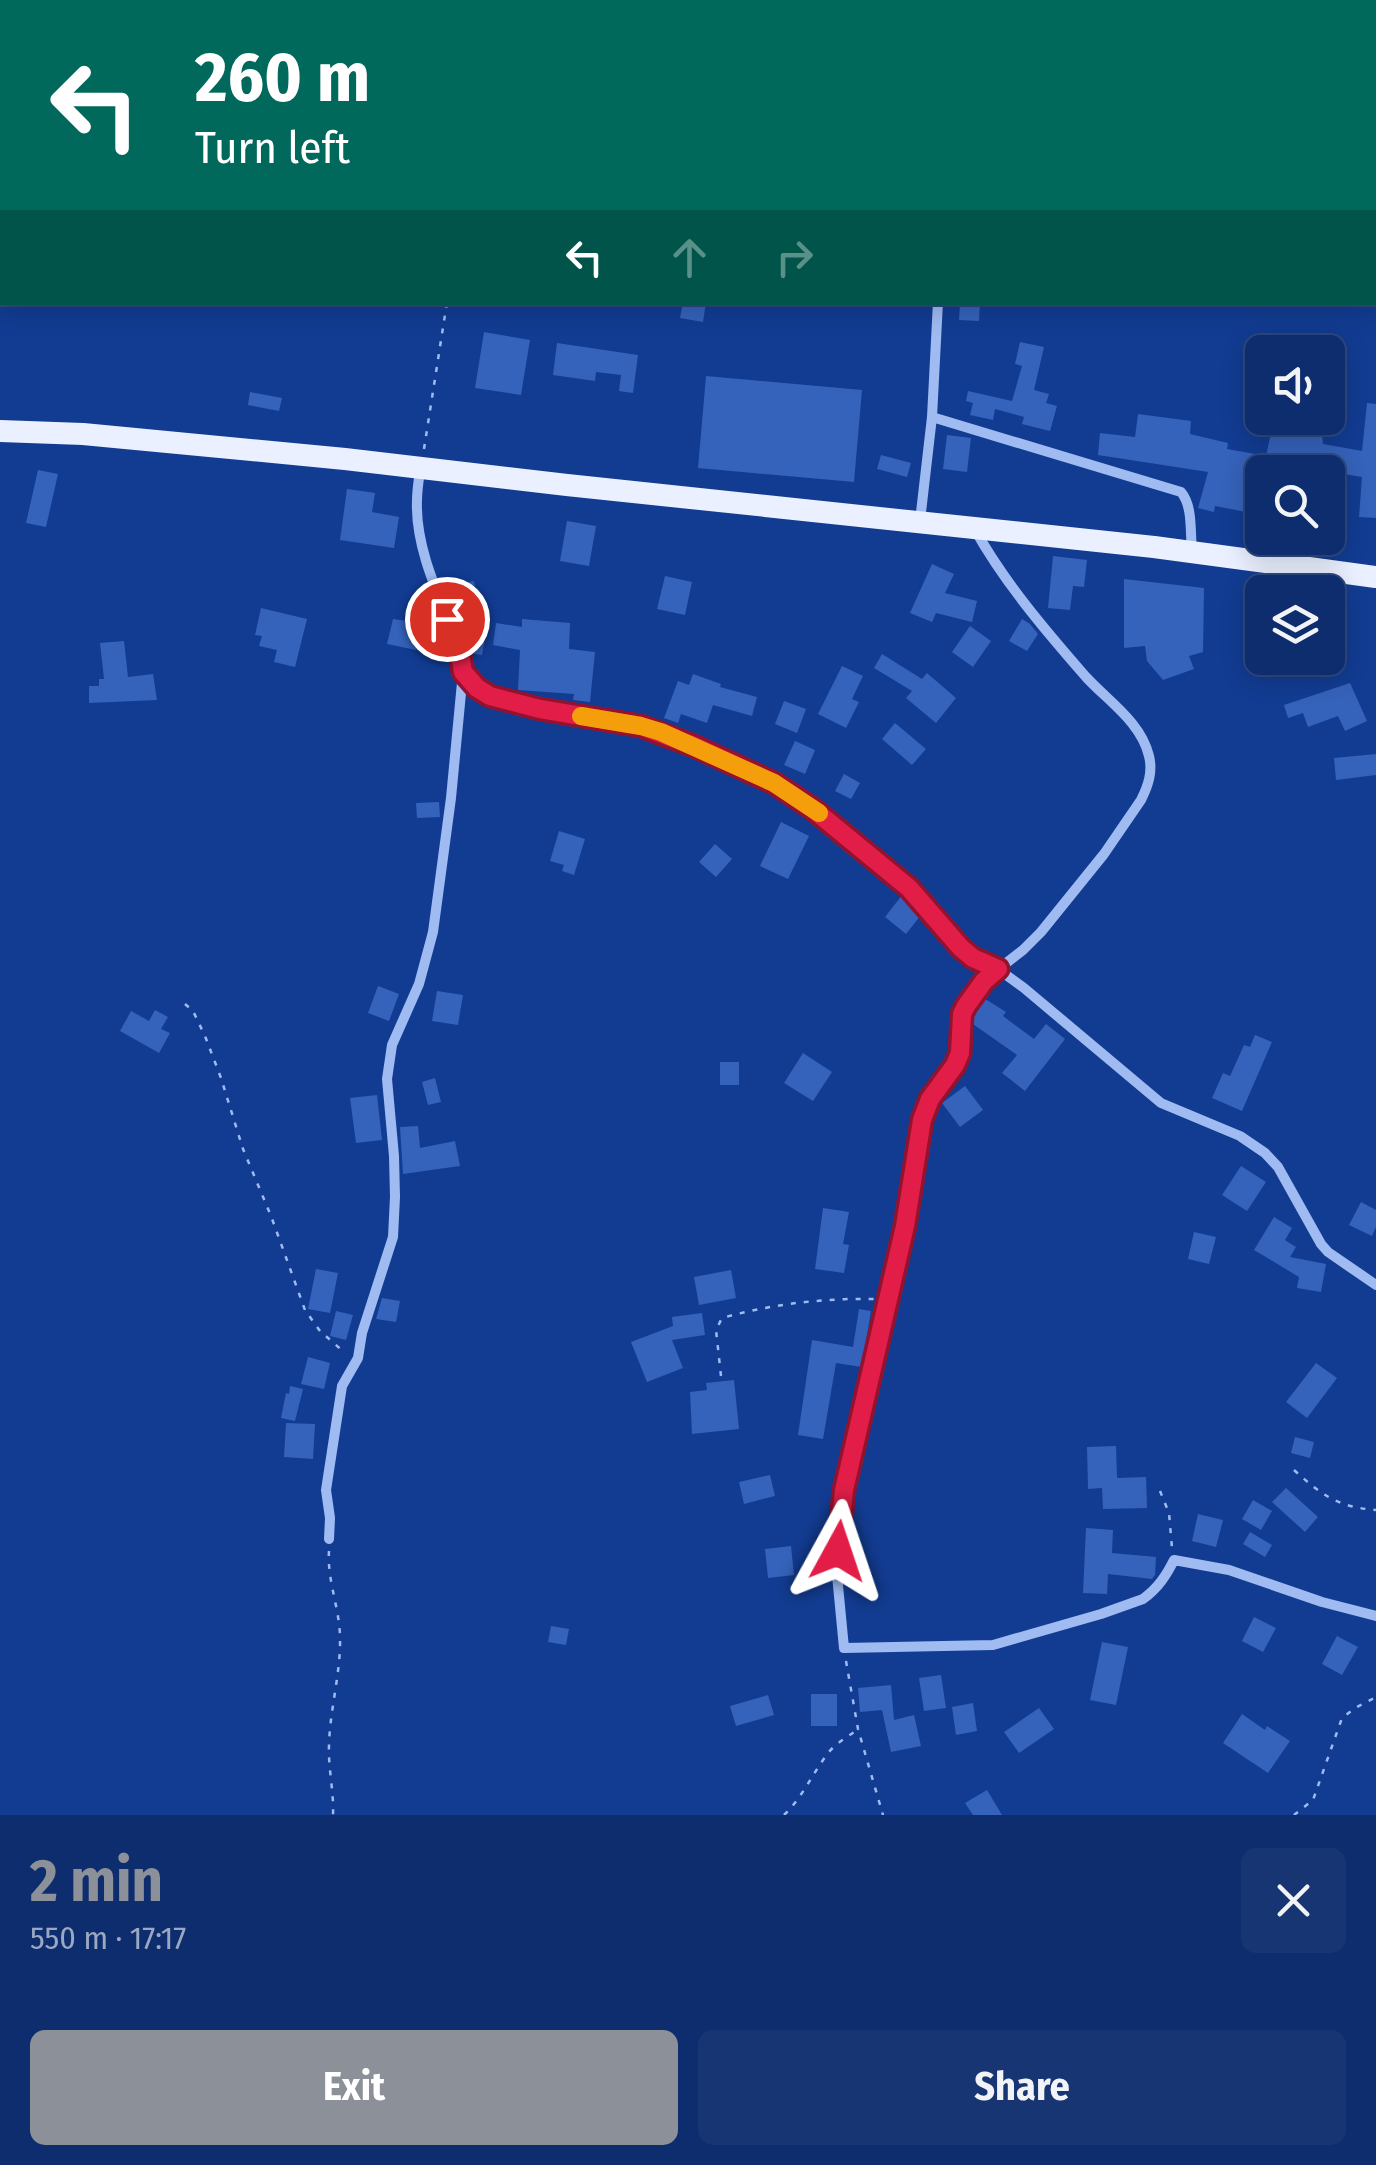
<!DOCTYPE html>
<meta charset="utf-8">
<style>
:root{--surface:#0e2d6e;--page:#173573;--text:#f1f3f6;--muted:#9ba8c2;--line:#2e4981;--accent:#8c9099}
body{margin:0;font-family:"Fira Sans Condensed",sans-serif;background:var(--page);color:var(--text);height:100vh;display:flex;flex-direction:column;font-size:38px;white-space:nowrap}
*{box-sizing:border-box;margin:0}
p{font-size:32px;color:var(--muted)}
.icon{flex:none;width:55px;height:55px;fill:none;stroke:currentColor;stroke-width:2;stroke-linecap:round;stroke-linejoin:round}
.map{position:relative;height:1815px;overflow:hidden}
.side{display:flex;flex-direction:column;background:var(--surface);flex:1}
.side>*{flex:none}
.banner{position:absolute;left:0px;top:0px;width:1378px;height:305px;box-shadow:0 5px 25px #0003,0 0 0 2px var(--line);background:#00695c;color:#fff;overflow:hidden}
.buttons{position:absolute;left:1245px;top:335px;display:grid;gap:20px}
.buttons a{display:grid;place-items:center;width:100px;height:100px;border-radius:15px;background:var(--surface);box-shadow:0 5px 25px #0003,0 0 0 2px var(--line);font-size:50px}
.pin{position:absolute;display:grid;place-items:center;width:85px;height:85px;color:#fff;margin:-42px;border:5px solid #fff;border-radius:50%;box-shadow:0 2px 10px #0007}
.me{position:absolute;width:110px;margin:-55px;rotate:5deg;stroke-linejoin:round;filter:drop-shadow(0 0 8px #0008)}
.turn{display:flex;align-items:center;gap:35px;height:210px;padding:0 30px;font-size:45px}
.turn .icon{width:130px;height:130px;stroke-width:2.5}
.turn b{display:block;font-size:70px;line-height:85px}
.lanes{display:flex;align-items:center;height:95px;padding:0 30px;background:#0003;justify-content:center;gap:50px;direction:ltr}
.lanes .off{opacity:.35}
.round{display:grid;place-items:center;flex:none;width:105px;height:105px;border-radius:15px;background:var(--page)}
.head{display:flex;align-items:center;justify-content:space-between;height:170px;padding:0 30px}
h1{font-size:60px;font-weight:700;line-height:75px;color:var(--accent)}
.cta{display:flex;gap:20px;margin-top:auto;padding:20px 30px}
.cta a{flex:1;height:115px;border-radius:15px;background:var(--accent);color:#fff;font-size:40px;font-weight:700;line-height:115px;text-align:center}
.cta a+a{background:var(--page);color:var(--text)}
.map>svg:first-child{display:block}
.building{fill:#3562ba}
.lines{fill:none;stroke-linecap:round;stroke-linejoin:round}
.path{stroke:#9fbbf2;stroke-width:2.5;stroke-dasharray:5 8;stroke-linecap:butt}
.minor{stroke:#9fbbf2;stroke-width:10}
.primary{stroke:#eaf0ff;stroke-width:22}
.route-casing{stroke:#92132f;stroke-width:25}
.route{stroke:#e11d48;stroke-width:18}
.slow{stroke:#f59e0b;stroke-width:18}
</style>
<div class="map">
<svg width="1376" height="1815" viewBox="0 0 1376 1815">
<rect width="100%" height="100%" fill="#123c92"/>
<!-- building -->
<path class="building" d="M683,302H706L703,322L680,318Z
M960,302H980L979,321L959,320Z
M484,332L530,340L521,395L475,388Z
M1020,342L1044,347L1034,390L1049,394L1046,403L1057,406L1050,431L1022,424L1024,417L995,409L993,420L970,415L973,403L966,401L968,391L1012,401L1022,366L1015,364Z
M557,343L638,355L633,393L619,391L621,375L596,372L595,381L553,375Z
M706,376L862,390L854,482L698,468Z
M250,392L282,398L279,411L248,405Z
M1367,403L1376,404V518L1359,517L1362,477L1325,471L1327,461L1292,463L1290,472H1262V511L1252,508L1251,513L1215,506L1214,512L1198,508L1208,472L1098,455L1100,433L1135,437L1138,414L1191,421L1190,434L1228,443L1227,449L1266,456L1273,424L1294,429L1292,437L1322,435L1323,444L1362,451Z
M947,435L971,438L967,472L943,469Z
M881,455L911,463L907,477L877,469Z
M38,470L58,474L46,527L26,523Z
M347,489L375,493L372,512L399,517L394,548L340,540Z
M567,521L596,526L589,566L560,561Z
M1053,556L1087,560L1084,587L1073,586L1070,610L1048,608Z
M932,564L954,574L945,593L977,601L972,622L936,613L932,622L910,613Z
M665,576L692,582L685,615L657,609Z
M1124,579L1204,588L1203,652L1189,656L1194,669L1163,680L1147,661L1145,646L1124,648Z
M474,581L479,609L455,613L450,585Z
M261,608L307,619L295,667L274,662L277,650L259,646L262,636L255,635Z
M393,619L422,623L416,650L387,644Z
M522,619L570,623L569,649L595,652L590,702L573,700L574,694L518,690L520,650L493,645L496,623L522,627Z
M1022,619L1030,624L1038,634L1027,651L1009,641Z
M970,626L991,641L973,667L952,652Z
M470,631L486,633L482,655L469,653L467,647Z
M124,641L128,677L153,674L157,700L89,703V686H99V679H104L100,643Z
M882,654L922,679L927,673L956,698L936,723L906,698L912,691L874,668Z
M1291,658H1325L1326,673L1294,677Z
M842,666L863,676L852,699L859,702L846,728L818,714Z
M693,674L721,684L720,687L757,697L752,716L713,705L707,723L681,714L678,723L664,718L678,681L689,685Z
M1350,683L1367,721L1345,731L1338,716L1308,727L1303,713L1288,718L1284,705Z
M784,701L806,709L797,733L775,724Z
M895,723L926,749L912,765L882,739Z
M795,741L815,750L805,774L784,765Z
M1376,754V775L1336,780L1334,758Z
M844,774L860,783L851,799L835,791Z
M439,802L440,817L417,818L416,803Z
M781,822L809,836L788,879L760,866Z
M559,831L585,839L574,875L562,871L564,865L550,861Z
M715,844L732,859L716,877L699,862Z
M903,894L921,915L906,934L885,917Z
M378,986L399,994L389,1021L368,1013Z
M437,991L463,995L458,1025L432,1021Z
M982,997L1006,1012L1003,1016L1034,1039L1046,1024L1065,1039L1025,1091L1002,1073L1017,1055L970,1022L971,1016Z
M155,1010L168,1017L161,1029L170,1033L159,1053L120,1031L131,1011L149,1021Z
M1255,1035L1272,1042L1242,1111L1212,1098L1223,1073L1230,1076L1244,1045L1250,1047Z
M803,1053L832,1072L813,1101L784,1083Z
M720,1062H739V1085H720Z
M435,1078L441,1102L428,1105L422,1082Z
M965,1086L983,1110L960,1127L942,1103Z
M377,1095L382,1140L356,1143L350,1098Z
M418,1126L420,1148L455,1141L460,1166L403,1174L400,1127Z
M1241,1166L1266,1182L1247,1211L1222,1195Z
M1361,1202L1376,1210V1227L1372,1236L1349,1225Z
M823,1208L849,1212L843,1244L849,1245L844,1273L815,1269Z
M1274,1217L1292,1228L1285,1240L1296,1247L1290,1257L1326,1264L1321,1292L1297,1288L1299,1277L1254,1250Z
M1194,1232L1216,1237L1209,1264L1188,1259Z
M316,1269L338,1273L330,1313L308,1309Z
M731,1270L736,1298L699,1305L694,1277Z
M382,1298L400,1301L396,1322L376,1319Z
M859,1309L871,1311L862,1367L836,1363L823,1439L798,1435L812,1340L853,1347Z
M336,1311L353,1315L346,1340L330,1336Z
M702,1313L705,1335L672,1340L683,1368L647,1382L631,1342L673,1326L672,1317Z
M308,1357L330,1363L324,1389L301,1384Z
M1316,1363L1337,1378L1307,1418L1286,1402Z
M734,1380L739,1429L692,1434L690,1392L707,1390L706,1383Z
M290,1386L303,1389L295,1421L281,1418L286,1393L289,1394Z
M286,1423L315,1424L313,1459L284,1457Z
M1295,1437L1314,1442L1310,1458L1291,1453Z
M1116,1446L1117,1478L1146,1477L1147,1508L1103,1509L1102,1488L1088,1489L1087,1447Z
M770,1475L775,1496L744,1504L739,1482Z
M1286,1488L1318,1517L1305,1532L1272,1502Z
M1253,1500L1272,1511L1261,1530L1242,1519Z
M1198,1514L1223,1520L1216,1547L1192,1541Z
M1086,1528L1113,1530L1112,1553L1156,1557L1155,1575L1152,1579L1108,1574L1107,1594L1083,1593Z
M1250,1532L1272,1545L1265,1557L1243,1544Z
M791,1546L794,1575L768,1578L765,1549Z
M1254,1617L1276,1628L1263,1652L1242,1641Z
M551,1626L569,1629L566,1645L548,1642Z
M1337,1636L1358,1647L1342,1675L1322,1664Z
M1102,1642L1128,1647L1116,1705L1090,1700Z
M941,1675L946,1708L924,1711L919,1678Z
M891,1685L894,1720L914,1715L921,1746L891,1752L882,1710L860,1712L858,1688Z
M811,1694H837V1726H811Z
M768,1695L774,1715L736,1726L730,1706Z
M973,1703L977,1731L956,1735L952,1707Z
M1039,1708L1054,1729L1019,1753L1004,1732Z
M1242,1714L1265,1730L1267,1726L1290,1741L1268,1773L1223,1743Z
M987,1790L1002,1815H973L965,1803Z"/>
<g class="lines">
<!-- path -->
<path class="path" d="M560,0L572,2
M757,0V2
M1082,0L1091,2
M541,2L543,0
M1375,114H1376
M424,449L447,302
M185,1004L193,1011L205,1036L221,1078L243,1149L271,1216L305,1310L320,1331L344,1352
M721,1376L716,1330L722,1318C772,1304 823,1298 874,1299
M1294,1470C1322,1495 1337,1507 1376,1510
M1160,1491L1169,1513L1172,1548
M329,1551C327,1580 339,1606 340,1636C341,1673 330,1708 329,1745C328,1768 334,1791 333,1815
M846,1661L858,1729L883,1815
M784,1815C802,1798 811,1776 826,1756C833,1745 846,1738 857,1730
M1294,1815L1313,1800L1342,1718L1355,1708L1376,1697"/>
<!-- minor -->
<path class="minor" d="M931,0V2
M932,417L1181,492C1193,506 1190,532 1192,551
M420,469C419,479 417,490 417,500C415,548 439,596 456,639C463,658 460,673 477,687C510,716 603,714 647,728C691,741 732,765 774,783L791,793L909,888L961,948L973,958L998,969L1024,988L1161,1103L1240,1136L1265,1153L1278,1167L1321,1244L1328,1252L1376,1285
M920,521L932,417L938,302
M974,528C1004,582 1045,630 1086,677C1108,701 1141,722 1149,756C1153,772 1148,786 1141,800L1104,854L1041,932L1023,950L983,981L973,995L962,1013L960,1053L955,1065L930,1099L922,1119L905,1226L841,1509L837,1575L844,1648L993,1645L1101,1614L1143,1599C1158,1588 1166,1576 1174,1560L1229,1570L1322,1602L1376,1616
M329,1539L330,1518L326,1490L342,1386L358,1358L362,1333L393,1237L395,1197L394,1156L387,1079L392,1045L419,984L433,932L451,798L463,672"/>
<!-- primary -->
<path class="primary" d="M0,431L83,434L345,459L567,485L1154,547L1376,577"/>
</g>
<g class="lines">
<defs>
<path id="route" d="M447,619L458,643L463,672L477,688L490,696L540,709L641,726L694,746L774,783L813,809L909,888L961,948L973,958L998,969L984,981L966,1006L962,1014L960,1053L955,1065L930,1099L922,1120L905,1226L844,1490L838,1551"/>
</defs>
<!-- route casing -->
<use href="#route" class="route-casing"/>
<!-- route -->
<use href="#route" class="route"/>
<!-- slow -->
<path class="slow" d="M581,716L641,726L661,732L774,783L819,813"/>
</g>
</svg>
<div class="buttons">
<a><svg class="icon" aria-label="sound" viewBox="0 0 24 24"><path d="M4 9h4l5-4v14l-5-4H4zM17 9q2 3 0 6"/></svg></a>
<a><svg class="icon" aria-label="search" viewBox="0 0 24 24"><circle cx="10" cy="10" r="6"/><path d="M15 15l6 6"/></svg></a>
<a><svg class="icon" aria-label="layers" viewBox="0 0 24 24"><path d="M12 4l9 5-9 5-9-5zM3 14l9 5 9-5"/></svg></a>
</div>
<div class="pin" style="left:447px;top:619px;background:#d93025"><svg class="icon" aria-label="arrive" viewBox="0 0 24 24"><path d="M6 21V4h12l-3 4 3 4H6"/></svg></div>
<svg class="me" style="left:838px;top:1551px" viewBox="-20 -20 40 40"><path d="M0-17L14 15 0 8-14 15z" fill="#e11d48" stroke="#fff" stroke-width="4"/></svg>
<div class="banner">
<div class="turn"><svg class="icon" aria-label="left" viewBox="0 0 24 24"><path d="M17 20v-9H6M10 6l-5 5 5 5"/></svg><div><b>260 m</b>Turn left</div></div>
<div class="lanes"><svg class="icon" aria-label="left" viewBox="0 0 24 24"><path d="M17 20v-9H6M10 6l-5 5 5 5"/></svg><svg class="icon off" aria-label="ahead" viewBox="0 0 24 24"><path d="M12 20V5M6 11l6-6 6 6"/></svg><svg class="icon off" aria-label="right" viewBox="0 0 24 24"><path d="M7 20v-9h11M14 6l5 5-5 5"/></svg></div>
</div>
</div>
<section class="side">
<div class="head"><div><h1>2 min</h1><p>550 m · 17:17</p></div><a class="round"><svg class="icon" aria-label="close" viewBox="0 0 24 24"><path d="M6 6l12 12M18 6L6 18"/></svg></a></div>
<div class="cta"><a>Exit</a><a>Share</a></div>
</section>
